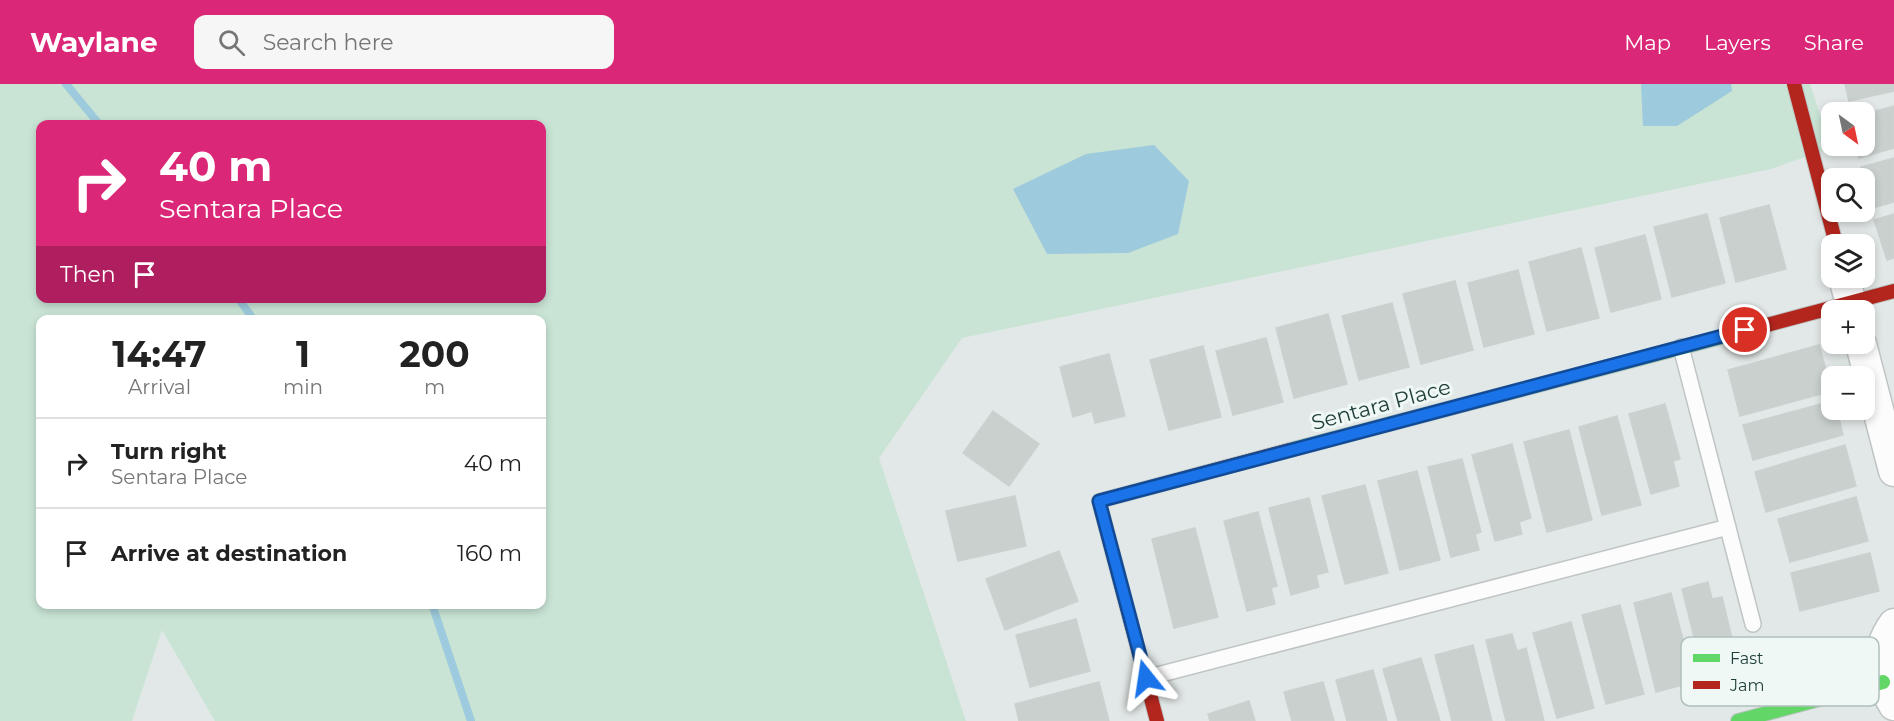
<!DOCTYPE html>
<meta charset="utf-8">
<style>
:root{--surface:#fff;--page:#f6f6f6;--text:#222;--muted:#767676;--line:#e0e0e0;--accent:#db2777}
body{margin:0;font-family:Montserrat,sans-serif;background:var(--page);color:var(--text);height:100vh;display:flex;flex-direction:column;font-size:22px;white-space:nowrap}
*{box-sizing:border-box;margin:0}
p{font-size:20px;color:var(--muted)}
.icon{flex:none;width:33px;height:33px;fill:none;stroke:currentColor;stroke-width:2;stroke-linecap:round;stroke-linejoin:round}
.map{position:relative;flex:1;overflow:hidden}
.side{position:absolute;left:36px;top:231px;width:510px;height:294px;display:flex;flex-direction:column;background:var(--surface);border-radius:12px;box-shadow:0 3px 9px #0003}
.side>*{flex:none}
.hud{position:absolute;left:36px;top:36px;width:510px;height:183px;border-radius:12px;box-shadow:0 3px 9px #0003;background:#db2777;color:#fff;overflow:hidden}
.needle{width:39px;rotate:147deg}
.buttons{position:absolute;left:1821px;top:18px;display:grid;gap:12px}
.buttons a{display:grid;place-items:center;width:54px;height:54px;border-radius:12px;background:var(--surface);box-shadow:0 3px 9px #0003;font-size:30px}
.pin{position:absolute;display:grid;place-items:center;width:51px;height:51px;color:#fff;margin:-26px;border:3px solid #fff;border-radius:50%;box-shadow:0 2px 6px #0007}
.me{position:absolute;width:66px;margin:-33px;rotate:345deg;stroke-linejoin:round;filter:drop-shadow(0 0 4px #0008)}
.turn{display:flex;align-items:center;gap:21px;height:126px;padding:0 24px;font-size:27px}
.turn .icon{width:78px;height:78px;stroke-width:2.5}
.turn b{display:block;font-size:42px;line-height:51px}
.then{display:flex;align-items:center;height:57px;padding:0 24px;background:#0003;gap:12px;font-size:22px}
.eta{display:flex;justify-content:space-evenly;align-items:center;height:102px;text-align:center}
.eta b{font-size:36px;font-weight:700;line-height:42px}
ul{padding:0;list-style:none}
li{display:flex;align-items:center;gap:18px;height:90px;padding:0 24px;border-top:2px solid var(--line)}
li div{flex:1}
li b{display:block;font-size:22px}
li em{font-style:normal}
header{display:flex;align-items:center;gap:36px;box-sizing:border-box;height:84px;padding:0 30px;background:var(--accent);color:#fff}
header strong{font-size:28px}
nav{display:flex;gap:33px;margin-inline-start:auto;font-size:21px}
.search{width:420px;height:54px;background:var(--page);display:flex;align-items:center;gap:15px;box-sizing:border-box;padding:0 21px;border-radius:12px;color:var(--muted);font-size:22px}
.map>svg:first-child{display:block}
.green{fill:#c9e4d5;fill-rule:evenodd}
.water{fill:#9dcadc}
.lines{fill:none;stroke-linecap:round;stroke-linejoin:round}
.stream{stroke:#9dcadc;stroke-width:8}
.building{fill:#c9d0cd;stroke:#cad1d0;stroke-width:1.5}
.lane-casing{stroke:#bfc5c4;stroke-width:18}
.street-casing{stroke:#bfc5c4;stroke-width:33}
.fast-casing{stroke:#bdc6c4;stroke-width:16}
.jam-casing{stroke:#bdc6c4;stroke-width:16}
.lane{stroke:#fbfcfb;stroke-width:15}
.street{stroke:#fbfcfb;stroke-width:30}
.fast{stroke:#63d668;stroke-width:14}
.jam{stroke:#b3261e;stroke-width:14}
.route-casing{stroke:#114b97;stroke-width:15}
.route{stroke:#1a73e8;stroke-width:10}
.labels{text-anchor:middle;stroke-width:6;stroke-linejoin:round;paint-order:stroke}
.street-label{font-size:21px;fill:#1e3d39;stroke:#eff8f5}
.key{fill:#eff8f5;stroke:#b0c0bd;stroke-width:1.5}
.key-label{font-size:16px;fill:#1e3d39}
</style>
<header>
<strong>Waylane</strong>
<div class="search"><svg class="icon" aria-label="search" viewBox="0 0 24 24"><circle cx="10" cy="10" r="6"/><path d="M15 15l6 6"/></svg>Search here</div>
<nav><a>Map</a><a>Layers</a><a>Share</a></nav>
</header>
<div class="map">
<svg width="1894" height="637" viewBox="0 0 1894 637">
<rect width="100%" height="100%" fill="#e2e8e7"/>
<!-- green -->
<path class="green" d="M0,0H1810L1831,64L1771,85L962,254L879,374L966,637H215L162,546L132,637H0ZM40,40H542V214H40ZM40,236H542V520H40Z"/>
<!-- water -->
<path class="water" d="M1641,0H1731L1732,7L1677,42H1643Z
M1154,61L1189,97L1178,150L1128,169L1047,170L1013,105L1086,70Z"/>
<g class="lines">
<!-- stream -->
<path class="stream" d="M66,0L99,40
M238,214L254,236
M432,520L471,637"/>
</g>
<!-- building -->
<path class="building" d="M1845,0H1894V7L1849,17Z
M1894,22V64L1859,74L1856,62H1864V30Z
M1894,74V118L1872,124L1861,83Z
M1769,121L1786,185L1736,198L1720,134Z
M1707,130L1725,199L1672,213L1654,143Z
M1894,130V174L1887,176L1874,136Z
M1645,151L1661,215L1611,228L1595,164Z
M1581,164L1599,234L1547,247L1529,178Z
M1518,186L1534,250L1484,263L1468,199Z
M1455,197L1473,266L1421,280L1403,210Z
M1392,219L1409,283L1359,296L1342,232Z
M1328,230L1347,300L1294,314L1276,244Z
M1266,254L1283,318L1233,331L1216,267Z
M1819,261L1832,307L1740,332L1728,286Z
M1203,262L1221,333L1169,346L1150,276Z
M1109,270L1125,332L1095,339L1092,327L1073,333L1060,283Z
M1832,317V326H1837L1843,351L1753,376L1743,341Z
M1665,320L1680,375L1673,377L1679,402L1651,410L1629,330Z
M993,327L1039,360L1009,402L963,369Z
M1617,332L1641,421L1602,431L1579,343Z
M1569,346L1592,436L1547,448L1524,358Z
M1512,360L1531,434L1519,438L1522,450L1495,457L1472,371Z
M1845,361L1856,402L1766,428L1755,388Z
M1462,375L1481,448L1475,450L1479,466L1451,473L1428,383Z
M1417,387L1440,476L1400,486L1378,397Z
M1365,401L1388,489L1345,500L1322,412Z
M1015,412L1026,462L958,477L946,427Z
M1856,413L1868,457L1790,478L1778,435Z
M1309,414L1328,488L1316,491L1319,503L1291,511L1269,424Z
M1258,428L1277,502L1271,504L1275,520L1247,527L1224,437Z
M1195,444L1218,533L1174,544L1152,455Z
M1059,467L1078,517L1005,546L986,495Z
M1870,469L1879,507L1800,527L1791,489Z
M1708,498L1712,515L1722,513L1740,588L1705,597L1682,505Z
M1671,509L1694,598L1656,608L1634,519Z
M1620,521L1644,610L1606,620L1582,531Z
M1076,535L1090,587L1030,603L1016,551Z
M1571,538L1594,624L1557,634L1533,549Z
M1512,550L1517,567L1526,564L1544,637H1506L1486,556Z
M1473,561L1492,637H1452L1435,571Z
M1421,574L1440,637H1398L1383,585Z
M1373,586L1387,637H1347L1336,596Z
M1099,598L1109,637H1019L1015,620Z
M1323,598L1334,637H1292L1284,608Z
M1249,617L1255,637H1210L1208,630Z"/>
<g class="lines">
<defs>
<path id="lane" d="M1681,263L1753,540
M1146,594L1728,443"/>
<path id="street" d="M1844,194L1853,226
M1861,260L1894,387
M1894,540C1875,566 1877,595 1894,621"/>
<path id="fast" d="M1290,366L1752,245
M1738,637L1883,598"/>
<path id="jam" d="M1794,0L1836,160
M1752,245L1894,207
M1157,637L1099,417L1290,366"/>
</defs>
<!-- lane casing -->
<use href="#lane" class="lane-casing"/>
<!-- street casing -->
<use href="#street" class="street-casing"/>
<!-- fast casing -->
<use href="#fast" class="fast-casing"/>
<!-- jam casing -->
<use href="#jam" class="jam-casing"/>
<!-- lane -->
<use href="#lane" class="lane"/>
<!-- street -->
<use href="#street" class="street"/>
<!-- fast -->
<use href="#fast" class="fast"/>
<!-- jam -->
<use href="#jam" class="jam"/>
</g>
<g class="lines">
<defs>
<path id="route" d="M1146,594L1099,417L1745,246"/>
</defs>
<!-- route casing -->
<use href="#route" class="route-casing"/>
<!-- route -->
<use href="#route" class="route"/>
</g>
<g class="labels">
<!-- street labels -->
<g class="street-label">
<text transform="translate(1381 321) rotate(-15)" y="7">Sentara Place</text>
</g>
</g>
<!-- legend -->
<rect x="1681" y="553" width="198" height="69" rx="9" class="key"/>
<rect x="1693" y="570" width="27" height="8" fill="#63d668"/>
<rect x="1693" y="597" width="27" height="8" fill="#b3261e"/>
<g class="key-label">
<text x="1730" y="580">Fast</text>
<text x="1730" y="607">Jam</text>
</g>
</svg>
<div class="buttons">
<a><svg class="needle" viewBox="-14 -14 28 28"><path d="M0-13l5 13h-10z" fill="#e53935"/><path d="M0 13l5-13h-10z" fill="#767676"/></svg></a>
<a><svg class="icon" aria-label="search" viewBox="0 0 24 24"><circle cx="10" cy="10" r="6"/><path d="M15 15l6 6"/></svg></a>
<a><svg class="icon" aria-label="layers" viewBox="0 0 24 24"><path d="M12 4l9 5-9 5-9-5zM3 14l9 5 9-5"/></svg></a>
<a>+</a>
<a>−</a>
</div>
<div class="pin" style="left:1745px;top:246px;background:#d93025"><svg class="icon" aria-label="arrive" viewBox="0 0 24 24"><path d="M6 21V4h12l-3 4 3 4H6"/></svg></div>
<svg class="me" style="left:1146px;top:594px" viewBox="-20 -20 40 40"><path d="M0-17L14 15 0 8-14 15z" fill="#1a73e8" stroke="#fff" stroke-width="4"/></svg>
<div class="hud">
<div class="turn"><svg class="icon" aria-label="right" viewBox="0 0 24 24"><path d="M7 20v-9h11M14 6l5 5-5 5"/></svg><div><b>40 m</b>Sentara Place</div></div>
<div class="then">Then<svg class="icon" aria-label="arrive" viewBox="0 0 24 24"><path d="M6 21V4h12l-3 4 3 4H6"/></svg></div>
</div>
<section class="side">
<div class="eta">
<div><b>14:47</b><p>Arrival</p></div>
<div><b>1</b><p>min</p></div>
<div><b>200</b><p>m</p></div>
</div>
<ul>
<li><svg class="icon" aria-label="right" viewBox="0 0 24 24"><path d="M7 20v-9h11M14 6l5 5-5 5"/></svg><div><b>Turn right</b><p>Sentara Place</p></div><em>40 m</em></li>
<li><svg class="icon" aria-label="arrive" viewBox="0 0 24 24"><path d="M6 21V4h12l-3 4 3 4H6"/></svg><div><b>Arrive at destination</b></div><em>160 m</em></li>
</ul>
</section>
</div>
